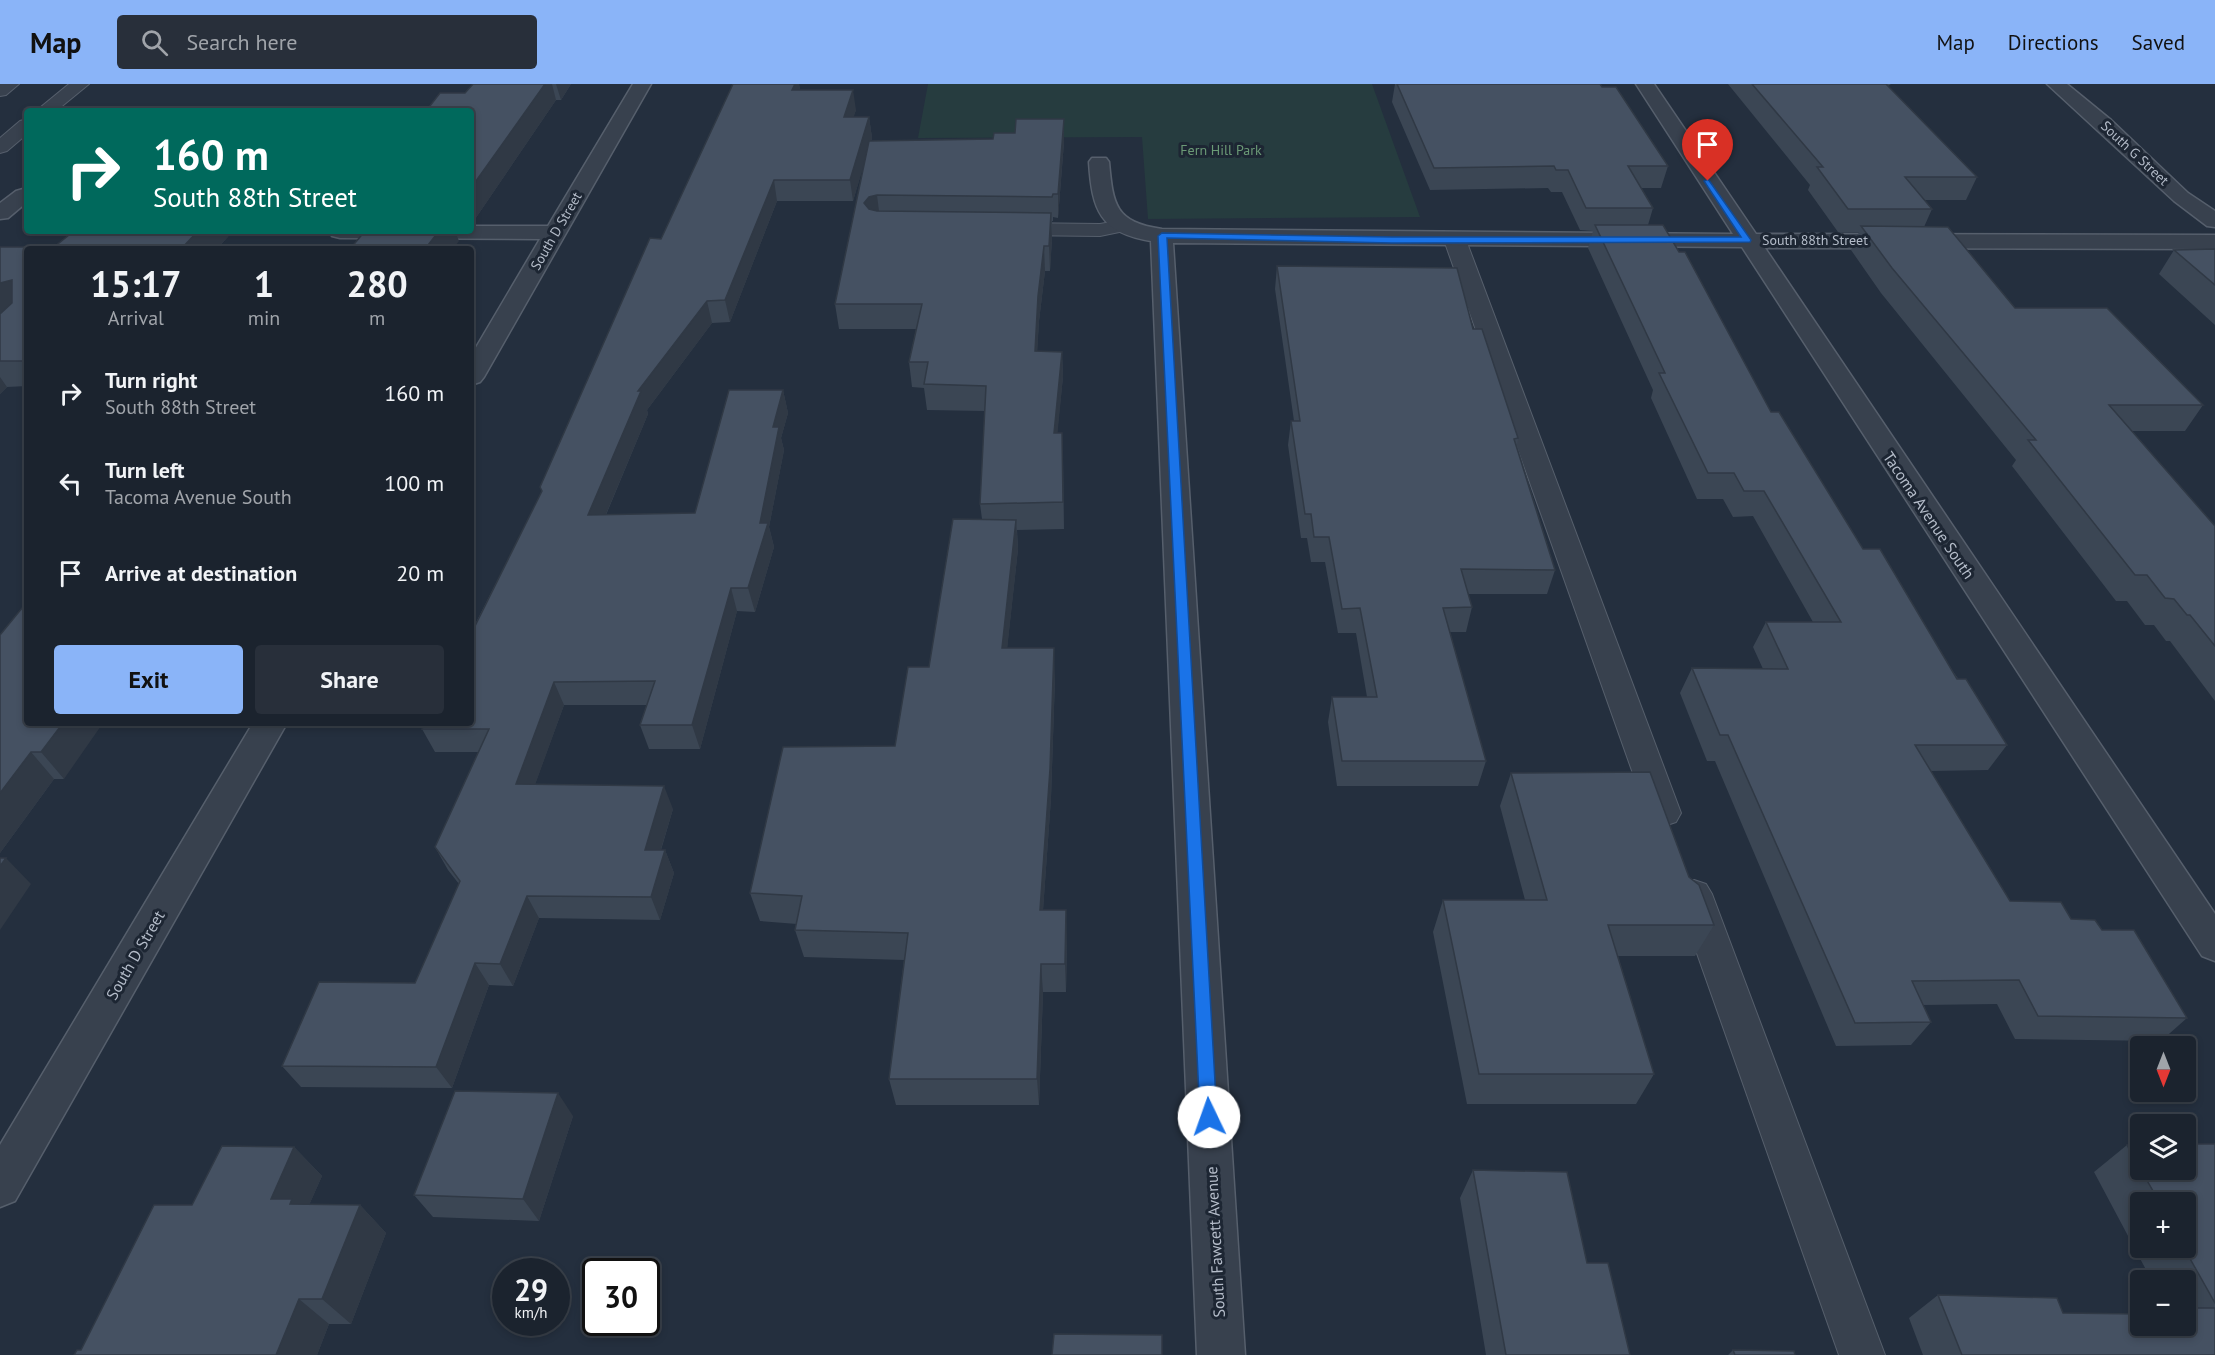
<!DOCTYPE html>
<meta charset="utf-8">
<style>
:root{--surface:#1b232e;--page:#282f3a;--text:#f1f3f6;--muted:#a0a4aa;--line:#39404a;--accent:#8ab4f8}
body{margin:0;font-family:"PT Sans",sans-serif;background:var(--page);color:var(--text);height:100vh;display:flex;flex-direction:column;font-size:22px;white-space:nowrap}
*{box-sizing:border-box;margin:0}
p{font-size:20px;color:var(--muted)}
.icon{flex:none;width:33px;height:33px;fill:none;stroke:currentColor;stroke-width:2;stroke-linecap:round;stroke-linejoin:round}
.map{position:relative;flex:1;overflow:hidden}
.side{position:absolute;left:24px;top:162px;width:450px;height:480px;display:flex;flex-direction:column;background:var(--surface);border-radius:6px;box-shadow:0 3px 9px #0003,0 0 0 2px var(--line)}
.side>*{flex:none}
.hud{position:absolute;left:24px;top:24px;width:450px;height:126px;border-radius:6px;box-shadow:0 3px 9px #0003,0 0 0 2px var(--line);background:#00695c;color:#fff;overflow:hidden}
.needle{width:39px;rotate:180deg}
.controls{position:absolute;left:2130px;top:952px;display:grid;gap:12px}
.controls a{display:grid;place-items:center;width:66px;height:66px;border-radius:6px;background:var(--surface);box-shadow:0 3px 9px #0003,0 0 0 2px var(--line);font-size:30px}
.speed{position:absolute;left:492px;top:1174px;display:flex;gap:12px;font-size:30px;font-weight:700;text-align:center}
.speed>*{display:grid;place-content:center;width:78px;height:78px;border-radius:50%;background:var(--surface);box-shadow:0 3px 9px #0003,0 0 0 2px var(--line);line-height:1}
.speed small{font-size:15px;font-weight:400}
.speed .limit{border:3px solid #111;border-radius:9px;background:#fff;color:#111}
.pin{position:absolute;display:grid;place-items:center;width:51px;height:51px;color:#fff;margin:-62px -26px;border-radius:50% 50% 50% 0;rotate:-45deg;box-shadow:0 0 6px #0007}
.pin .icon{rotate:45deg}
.me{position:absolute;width:66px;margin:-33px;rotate:357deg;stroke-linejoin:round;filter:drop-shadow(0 0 4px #0008)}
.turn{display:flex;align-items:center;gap:21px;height:126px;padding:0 30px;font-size:27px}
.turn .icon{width:78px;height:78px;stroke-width:2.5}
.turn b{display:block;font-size:42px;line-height:51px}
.eta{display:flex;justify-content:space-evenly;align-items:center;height:102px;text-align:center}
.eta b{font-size:36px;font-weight:700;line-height:42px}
.cta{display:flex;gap:12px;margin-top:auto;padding:12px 30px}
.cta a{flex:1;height:69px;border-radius:6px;background:var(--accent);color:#111;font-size:24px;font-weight:700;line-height:69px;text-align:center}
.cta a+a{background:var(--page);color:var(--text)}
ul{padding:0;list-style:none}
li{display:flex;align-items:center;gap:18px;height:90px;padding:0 30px}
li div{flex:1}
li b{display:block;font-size:22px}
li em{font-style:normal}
header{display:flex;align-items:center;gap:36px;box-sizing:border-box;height:84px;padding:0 30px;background:var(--accent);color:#111}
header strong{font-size:28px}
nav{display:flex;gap:33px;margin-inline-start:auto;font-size:21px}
.search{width:420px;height:54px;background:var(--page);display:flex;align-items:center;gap:15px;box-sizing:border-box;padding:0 21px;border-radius:6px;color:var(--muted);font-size:22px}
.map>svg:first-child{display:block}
.green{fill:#263c3f}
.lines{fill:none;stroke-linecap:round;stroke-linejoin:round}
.lane-casing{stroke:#565f6c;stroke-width:2}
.street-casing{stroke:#565f6c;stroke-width:3}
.lane{fill:#38414e;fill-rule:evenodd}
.street{fill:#38414e;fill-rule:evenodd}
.wall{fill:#3b4654;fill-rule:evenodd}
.shaded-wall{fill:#303945}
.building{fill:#455162;stroke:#303945;stroke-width:1.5}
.route{fill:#1a73e8;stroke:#114b97;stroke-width:1.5}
.labels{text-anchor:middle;stroke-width:6;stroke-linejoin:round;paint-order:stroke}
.far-park-label{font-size:14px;fill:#6b9a76;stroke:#1d2633}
.far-street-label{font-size:14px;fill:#b4bcc9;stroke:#1d2633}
.street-label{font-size:16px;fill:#b4bcc9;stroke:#1d2633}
</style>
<header>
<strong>Map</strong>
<div class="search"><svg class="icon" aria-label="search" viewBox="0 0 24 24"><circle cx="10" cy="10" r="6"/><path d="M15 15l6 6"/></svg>Search here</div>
<nav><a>Map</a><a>Directions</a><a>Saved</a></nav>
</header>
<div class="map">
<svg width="2215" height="1271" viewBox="0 0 2215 1271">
<rect width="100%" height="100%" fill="#242f3e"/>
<!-- green -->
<path class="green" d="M928,0H1372L1420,133L1148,135L1142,53L918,54Z"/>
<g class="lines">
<defs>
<path id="lane" d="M0,0H19L6,11L0,12Z
M69,0H89L56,27H36Z
M27,35V50L7,67L0,69V54L20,37Z
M1122,136L1129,138L1132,142L1129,146L1100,152L1009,151L1002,149L999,145L1002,141L1009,139L1100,140Z
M1455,150L1462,152L1466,156L1681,729L1676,738L1664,742L1652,738L1647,729L1444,156L1448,152Z
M1694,796L1706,800L1712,810L1885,1271H1839L1676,810L1682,800Z"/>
<path id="street" d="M633,0H651L484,293L480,298L471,301V272L540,155L340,154L332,152L329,147H471V142H548Z
M1636,0H1654L1756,150L2215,151V165L1765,164L2215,830V877L2202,872L1742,163L1173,159L1245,1271H1197L1151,157C1100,149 1092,126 1089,78L1092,74H1106L1109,78C1113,121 1115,138 1162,145L1733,150Z
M2047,0H2067L2111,36L2188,109L2215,127V143L2207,142L2174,117Z
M23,105L27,106V118L8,134L0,135V119L16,107Z
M253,639H287L15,1117L0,1123V1061Z"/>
</defs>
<!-- lane casing -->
<use href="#lane" class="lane-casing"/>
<!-- street casing -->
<use href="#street" class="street-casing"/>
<!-- lane -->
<use href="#lane" class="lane"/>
<!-- street -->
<use href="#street" class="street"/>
</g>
<!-- wall -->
<path class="wall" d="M473,0H571L561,16H556L471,141V27L465,9Z
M733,0H799L800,6L856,26L853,33H869L872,54L871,57L1064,58L1058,134L1053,133V137H1052V154L1050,187H1045L1039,237L1037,267L1062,268L1063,293L1057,349L1063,375L1064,445L1017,446L1018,465L1007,564L1055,594L1051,714L1043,826L1067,854L1066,908H1043L1039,1021H896L889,995L904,876L804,873L795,846L797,840L760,837L750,809L895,662L929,583L982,435L980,420L985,327L927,326L924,304L912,303L909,278L916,245H839L835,220L865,76L853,117H777L730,238L712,239L647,326L648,330L606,431L695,429L783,306L788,329L781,354L784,366L769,443L774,463L755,528L737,527L700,665H649L640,641L647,621H564L535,700L673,725L661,766H665L674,789L660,836L539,834L513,902L489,901L452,1004L301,1003L282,982L415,899L459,800L448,786L435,763L479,668H435L422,645L542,408L540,403L661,155Z
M1395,0H1600L1668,82L1661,104H1641L1653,124L1648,141L1771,328L1863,465L2007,661L1988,686L1930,687L2010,817L2071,835L2102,846L2187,934L2161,957L2015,955L1997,920L1923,921L1931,938L1911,961L1836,962L1715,677H1707L1680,609L1692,584L1763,585L1753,563L1766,538H1813L1753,432L1733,433L1723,415H1697L1651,314L1653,306L1588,164L1593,147L1580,146L1562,108H1551L1548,104L1430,106L1392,18Z
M1728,0H1891L1888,2L1977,93L1966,116H1924L1932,125L1924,143L2015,224L2203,321L2185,347H2131L2215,442V617L2170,557H2166L2154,541H2145L2127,517H2116L2012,382L2016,376L1881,209L1851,166L1859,148H1838L1808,106L1810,101Z
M233,147L217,165H27V302L7,303L0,310V163H54Z
M2215,165V241L2159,190L2174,166Z
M1277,182L1473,245L1518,354L1517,361L1555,486L1547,510H1468L1472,523L1466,548H1450L1486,677L1478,702H1337L1328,638L1332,613H1367L1356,549H1338L1325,478H1311L1307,454H1301L1288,361L1291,337H1294L1275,205Z
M0,551L64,695H54L0,769Z
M1511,689L1689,793L1714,841L1695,872H1618L1654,990L1636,1020H1467L1433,848L1443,816H1525L1500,722Z
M573,1032L539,1137L433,1133L414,1111Z
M2215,1060V1271H1923L1909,1234L1938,1211L2063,1229L2186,1242V1197H2152L2094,1088L2127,1061H2140V1086H2186ZM2140,1119H2186V1164H2140Z
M294,1063L322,1092L309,1121H360L386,1149L351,1240H329L317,1271H74L81,1266L192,1121Z
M1473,1086L1587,1179L1630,1271H1486L1460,1114Z
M1733,1266L1795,1271H1728Z"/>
<!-- shaded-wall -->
<path class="shaded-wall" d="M545,0H552L556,16L471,141V104Z
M556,0H571L561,16Z
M795,0H799L801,11L792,6Z
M853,6L856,26L847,54L844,33Z
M869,33L872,54L853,117L850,96Z
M1064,35V58L1058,134V110Z
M774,96L777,117L730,238L725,216Z
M877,111L880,135L872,137L864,119L869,113Z
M1051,129L1052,154L1050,187L1049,162Z
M198,147H233L217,165H181Z
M439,147H455L459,157L453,165H425Z
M1044,162L1045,187L1039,237L1036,293L1035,267L1038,212Z
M12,196L27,219L0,240V199Z
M707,217L712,239L647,326L648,330L596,454L588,431L638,307Z
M1062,268L1063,293L1055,375L1054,349Z
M0,293L7,303L0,310Z
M783,306L788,329L781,354L784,366L769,443L774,463L755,528L748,504L760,439L773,343Z
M1016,436L1018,465L1004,594L1002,564Z
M731,504L737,527L700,665L692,641Z
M1054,564L1055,594L1051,714L1041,854L1040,826Z
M554,598L564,621L527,723L516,700Z
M63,639H103L64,695L41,668Z
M31,668L54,695L0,769V709Z
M664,702L673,725L654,788L645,766Z
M665,766L674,789L660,836L651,813Z
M6,774L31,800L0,846V782Z
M527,812L539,834L513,902L500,880Z
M1066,826L1067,854L1066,908L1065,880Z
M475,879L489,901L452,1004L436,983Z
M1041,880L1043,908L1039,1021L1037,995Z
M558,1009L573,1032L539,1137L523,1115Z
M294,1063L322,1092L306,1128L271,1115Z
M360,1121L386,1149L351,1240L322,1215Z
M299,1215L329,1240L317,1271H276Z"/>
<!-- building -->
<path class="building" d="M473,0H545L471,104V27H426L440,9H465Z
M733,0H795L792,6H853L844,33H869L850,96H774L725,216L707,217L638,307H641L588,431L695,429L729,306H783L773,343H779L760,439H768L748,504H731L692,641H640L655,597L554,598L516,700L664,702L645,766H665L651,813L527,812L500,880L475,879L436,983L282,982L319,898L415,899L460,797L435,763L489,645H422L425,639H471V542H475L542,407L540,403L650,154L661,155Z
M1397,0H1600L1602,3H1616L1668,82H1628L1653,124H1586L1568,86H1556L1554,82L1434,84Z
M1752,0H1886L1977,93H1905L1932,125H1848L1817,83H1823Z
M1016,35H1064L1058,110H1053L1052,113L877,111L869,113L864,119L869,125L877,127L1051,129L1049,162H1044L1038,212L1035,267L1062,268L1054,349H1062L1063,418L980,420L986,302L924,300L928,278H909L922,220H835L869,57L993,55L994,49H1015Z
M1595,141H1663L1679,168H1685L1771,328H1779L1863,465H1880L1957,595H1966L2007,661H1915L2010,817L2061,818L2071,835L2095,836L2102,846H2134L2187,934L2038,932L2019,896L1912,897L1931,938L1855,939L1728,651H1720L1692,584L1788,585L1766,538H1841L1764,407H1744L1734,389H1708L1659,289H1665Z
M1861,142L1948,143L2015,224H2107L2203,321H2109L2215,442V562L2190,531H2187L2174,515L2165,514L2147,491H2135L2028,356H2036L1892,184Z
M74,147H198L181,165H27V277H0V230L12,219V196L0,199V163H54Z
M365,147H439L425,165H350Z
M2215,165V201L2174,166Z
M1277,182L1457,184L1473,245H1482L1518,354L1514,355L1555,486L1461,485L1472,523L1443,524L1486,677H1342L1332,613H1377L1360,524L1342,525L1329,453H1314L1311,430H1305L1291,337H1300Z
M953,435L1016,436L1002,564H1054L1050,685L1040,826H1066L1065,880H1041L1037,995H889L908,849L795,846L802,812L750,809L783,663L895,662L908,583H929Z
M27,518V639H63L41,668H31L0,709V551Z
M1650,688L1689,793L1699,801L1714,841H1608L1654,990H1479L1443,816H1547L1511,689Z
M0,774H6L0,782Z
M455,1007L558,1009L523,1115L414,1111Z
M2186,1060H2215V1219L2184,1164H2186V1119H2160L2141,1086H2186Z
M2127,1061H2140V1085Z
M222,1062L294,1063L271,1115H292L290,1120L360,1121L322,1215H299L276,1271H74L77,1266H81L154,1121H192Z
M1473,1086L1567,1088L1587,1179H1608L1630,1271H1506Z
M1938,1211L2057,1214L2063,1229L2140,1230V1242H2186V1231H2189L2186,1224H2215V1271H1962Z
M1054,1250L1162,1251V1271H1052Z
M1733,1266L1794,1267L1795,1271H1735Z"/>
<!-- route -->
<path class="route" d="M1708,95L1751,156L1750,158L1392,159L1167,154L1217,1033L1215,1039L1209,1041L1203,1039L1200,1033L1158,152L1162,149L1392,153H1741L1704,97Z"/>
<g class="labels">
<!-- far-park labels -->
<g class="far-park-label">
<text x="1221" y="71">Fern Hill Park</text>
</g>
<!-- far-street labels -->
<g class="far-street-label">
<text transform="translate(2135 69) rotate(43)" y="5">South G Street</text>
<text transform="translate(556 147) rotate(-60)" y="5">South D Street</text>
<text x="1815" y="161">South 88th Street</text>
</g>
<!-- street labels -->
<g class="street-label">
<text transform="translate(1929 431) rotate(56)" y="6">Tacoma Avenue South</text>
<text transform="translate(135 871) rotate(-60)" y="6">South D Street</text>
<text transform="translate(1215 1158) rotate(-93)" y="6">South Fawcett Avenue</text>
</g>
</g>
</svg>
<div class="controls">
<a><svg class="needle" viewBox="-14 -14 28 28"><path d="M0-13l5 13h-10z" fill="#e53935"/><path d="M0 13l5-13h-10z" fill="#a0a4aa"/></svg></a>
<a><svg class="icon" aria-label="layers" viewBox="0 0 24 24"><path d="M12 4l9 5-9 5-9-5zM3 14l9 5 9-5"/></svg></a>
<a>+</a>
<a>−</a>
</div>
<div class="speed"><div>29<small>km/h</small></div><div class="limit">30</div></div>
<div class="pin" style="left:1708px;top:97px;background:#d93025"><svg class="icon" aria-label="arrive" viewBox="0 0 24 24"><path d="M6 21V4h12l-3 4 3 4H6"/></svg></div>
<svg class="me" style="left:1209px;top:1033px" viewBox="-20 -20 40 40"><circle r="19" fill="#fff"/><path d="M0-13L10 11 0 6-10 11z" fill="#1a73e8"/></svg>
<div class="hud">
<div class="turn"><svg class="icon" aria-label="right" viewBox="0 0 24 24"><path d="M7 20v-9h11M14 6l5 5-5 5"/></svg><div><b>160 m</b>South 88th Street</div></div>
</div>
<section class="side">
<div class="eta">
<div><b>15:17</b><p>Arrival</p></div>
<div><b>1</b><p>min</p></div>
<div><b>280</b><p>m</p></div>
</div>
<ul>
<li><svg class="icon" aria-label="right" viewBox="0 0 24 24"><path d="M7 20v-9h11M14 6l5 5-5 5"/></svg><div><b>Turn right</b><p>South 88th Street</p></div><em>160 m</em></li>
<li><svg class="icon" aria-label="left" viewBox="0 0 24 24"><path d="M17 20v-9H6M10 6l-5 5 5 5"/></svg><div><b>Turn left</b><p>Tacoma Avenue South</p></div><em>100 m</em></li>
<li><svg class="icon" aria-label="arrive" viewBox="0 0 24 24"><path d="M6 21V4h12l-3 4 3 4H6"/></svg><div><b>Arrive at destination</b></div><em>20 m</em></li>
</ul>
<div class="cta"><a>Exit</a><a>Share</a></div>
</section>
</div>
